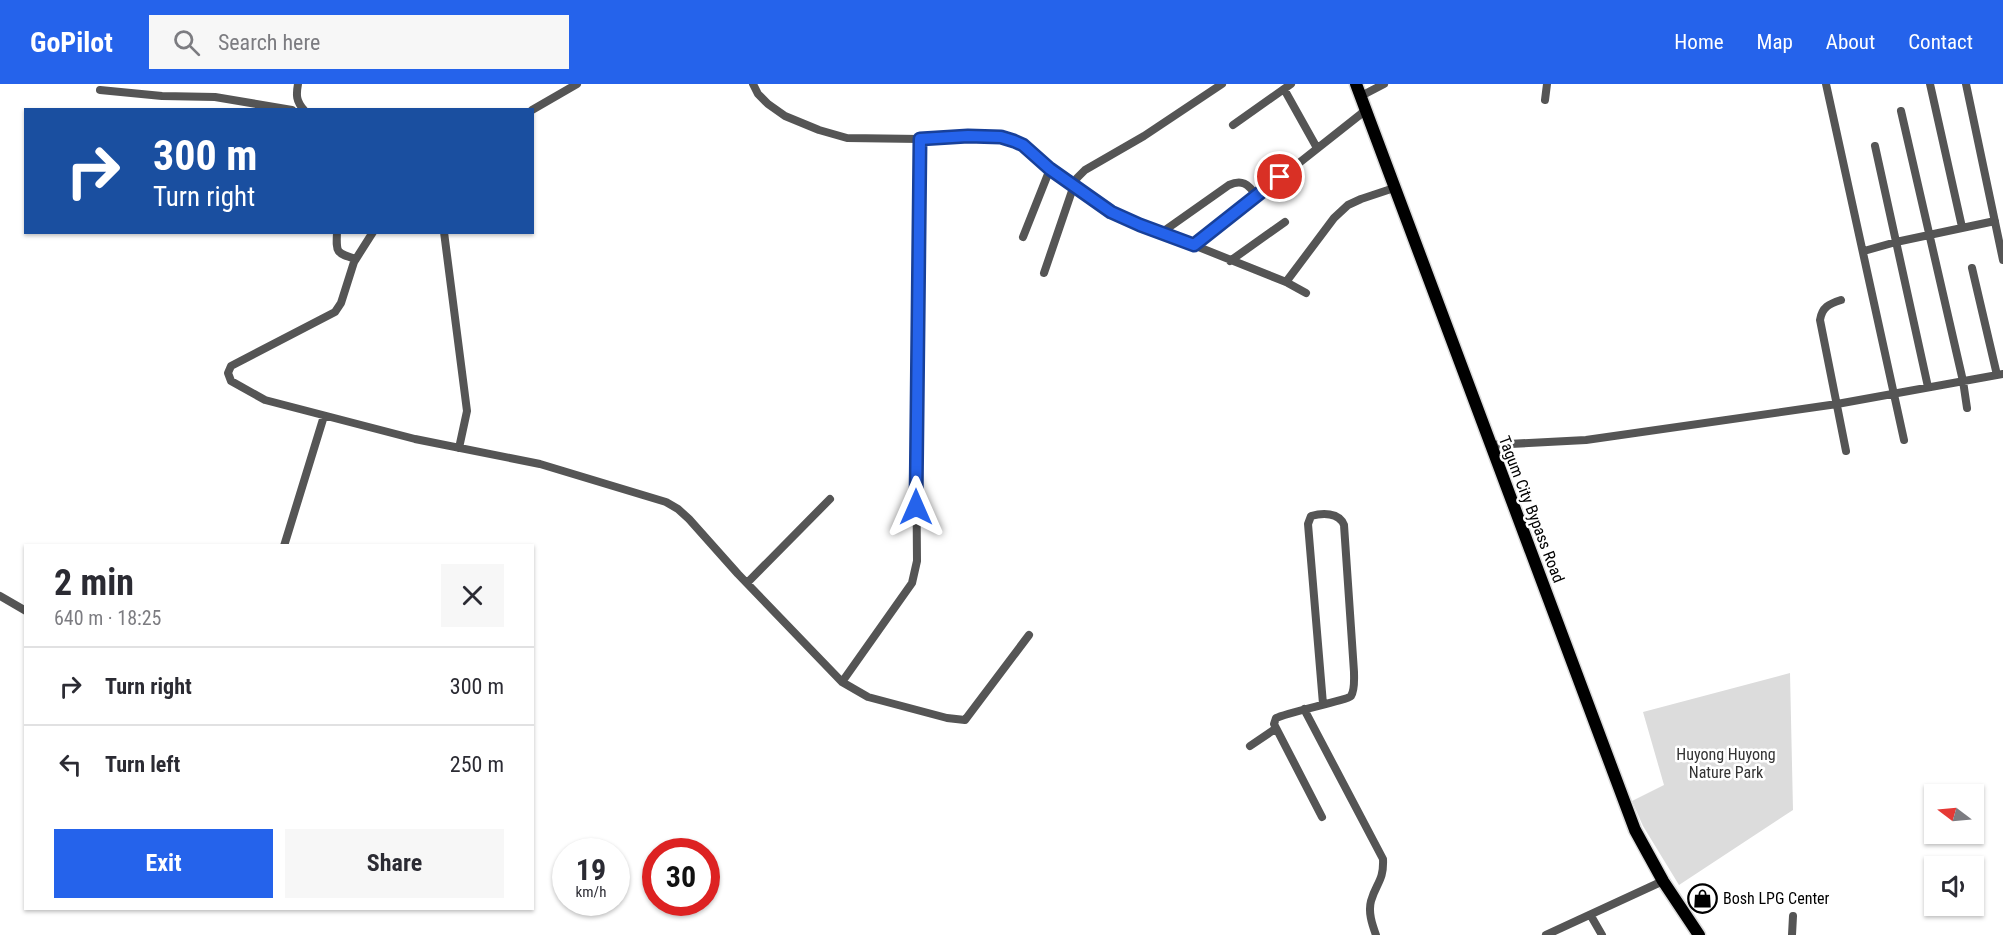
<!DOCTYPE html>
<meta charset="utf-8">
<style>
:root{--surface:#fff;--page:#f7f7f7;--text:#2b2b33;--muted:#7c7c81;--line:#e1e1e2;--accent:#2563eb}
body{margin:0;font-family:"Roboto Condensed",sans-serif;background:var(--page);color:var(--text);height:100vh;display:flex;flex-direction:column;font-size:22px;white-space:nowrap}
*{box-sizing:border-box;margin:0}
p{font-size:20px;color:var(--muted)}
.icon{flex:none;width:33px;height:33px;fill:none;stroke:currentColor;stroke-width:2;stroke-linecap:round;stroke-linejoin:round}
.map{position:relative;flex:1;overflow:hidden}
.details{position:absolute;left:24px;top:460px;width:510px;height:366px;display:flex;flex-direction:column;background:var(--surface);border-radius:0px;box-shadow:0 2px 4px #0004}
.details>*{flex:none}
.top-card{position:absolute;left:24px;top:24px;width:510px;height:126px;border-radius:0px;box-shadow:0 2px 4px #0004;background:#1a4fa0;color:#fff;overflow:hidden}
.needle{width:39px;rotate:286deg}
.fabs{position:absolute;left:1924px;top:700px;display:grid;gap:12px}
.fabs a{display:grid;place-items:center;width:60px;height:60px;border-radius:0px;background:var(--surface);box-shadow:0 2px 4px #0004;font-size:30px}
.speed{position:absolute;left:552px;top:754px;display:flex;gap:12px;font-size:30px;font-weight:700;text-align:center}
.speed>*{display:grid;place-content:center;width:78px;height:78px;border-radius:50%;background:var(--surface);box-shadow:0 2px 4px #0004;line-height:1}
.speed small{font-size:15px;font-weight:400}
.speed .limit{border:9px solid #d22;background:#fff;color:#111}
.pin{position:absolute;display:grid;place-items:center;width:51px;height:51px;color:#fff;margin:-26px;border:3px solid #fff;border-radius:50%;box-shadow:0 2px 6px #0007}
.me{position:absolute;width:66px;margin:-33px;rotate:0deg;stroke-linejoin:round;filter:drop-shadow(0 0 4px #0008)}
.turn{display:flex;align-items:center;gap:21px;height:126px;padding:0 30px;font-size:27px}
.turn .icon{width:78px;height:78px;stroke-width:2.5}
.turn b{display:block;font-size:42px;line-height:51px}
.round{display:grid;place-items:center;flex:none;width:63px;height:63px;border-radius:0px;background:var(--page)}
.head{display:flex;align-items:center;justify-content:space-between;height:102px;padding:0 30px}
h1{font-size:36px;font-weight:700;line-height:45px}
.button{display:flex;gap:12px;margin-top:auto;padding:12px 30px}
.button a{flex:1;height:69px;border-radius:0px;background:var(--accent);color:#fff;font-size:24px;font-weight:700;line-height:69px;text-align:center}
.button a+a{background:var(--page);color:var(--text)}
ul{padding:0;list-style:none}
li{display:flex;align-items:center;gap:18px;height:78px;padding:0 30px;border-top:2px solid var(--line)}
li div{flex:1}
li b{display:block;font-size:22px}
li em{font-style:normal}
header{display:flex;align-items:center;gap:36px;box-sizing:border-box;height:84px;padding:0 30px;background:var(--accent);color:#fff}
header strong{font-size:28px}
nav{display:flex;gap:33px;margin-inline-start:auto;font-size:21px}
.search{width:420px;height:54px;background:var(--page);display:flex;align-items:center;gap:15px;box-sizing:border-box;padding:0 21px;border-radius:0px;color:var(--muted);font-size:22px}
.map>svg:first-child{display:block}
.green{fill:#dcdcdc}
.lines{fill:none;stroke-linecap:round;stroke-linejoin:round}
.primary-casing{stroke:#dbdbdb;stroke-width:15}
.minor{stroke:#555;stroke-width:8}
.primary{stroke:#000;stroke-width:12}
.route-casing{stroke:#184099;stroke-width:15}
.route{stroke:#2563eb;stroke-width:10}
.labels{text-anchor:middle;stroke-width:5;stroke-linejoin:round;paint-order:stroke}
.street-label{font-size:16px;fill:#000;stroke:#fff}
.park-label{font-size:16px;fill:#333;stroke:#fff}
.poi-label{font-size:16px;fill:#000;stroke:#fff;text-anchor:start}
</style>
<header>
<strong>GoPilot</strong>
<div class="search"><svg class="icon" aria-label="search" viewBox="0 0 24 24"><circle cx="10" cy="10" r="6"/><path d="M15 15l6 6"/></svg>Search here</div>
<nav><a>Home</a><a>Map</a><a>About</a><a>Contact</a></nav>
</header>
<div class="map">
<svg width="2003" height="851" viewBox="0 0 2003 851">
<rect width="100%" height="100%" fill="#fff"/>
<!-- green -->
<path class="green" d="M1790,589L1793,726L1679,801L1643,742L1632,717L1664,701L1643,628Z"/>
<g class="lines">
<defs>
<path id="primary" d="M1356,0L1635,746L1663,797L1699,851"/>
</defs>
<!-- primary casing -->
<use href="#primary" class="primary-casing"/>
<!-- minor -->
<path class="minor" d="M298,0C296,11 296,17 304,26
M753,0L758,10L768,20L785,32L819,46L847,54L920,55L968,52L1001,53L1014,56L1023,61L1050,85L1111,128L1286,198L1306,209
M1826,0L1904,356
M1930,0L1962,143
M1966,0L2003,176
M1284,5L1317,64
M100,6L162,12L215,13L292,26
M1361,12L1384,0
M1545,16L1547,0
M532,26L577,0
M1901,27L1963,297L1967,324
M1233,41L1291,0
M1875,62L1928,303
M337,148C336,169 336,169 356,175
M373,148L354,178L341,219L335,228L231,282L228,289L231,297L265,316L415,355L540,380L666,418L678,425L689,435L738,490L842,598L868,613L947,634L965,636L1029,551
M444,148L467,327L459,364
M1161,149L1229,101C1242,95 1248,100 1256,111
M1023,153L1050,85
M1195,161L1366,26
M1864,167L1896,158L1995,137
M1230,177L1285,138
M1972,184L1997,291
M1044,189L1074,101L1077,94L1085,86L1144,52L1222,0
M1286,198L1334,134L1348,121L1361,115L1394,104
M1841,216C1829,220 1822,223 1820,236L1846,367
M1490,361L1586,356L1837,320L2003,290
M284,462L324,332
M747,499L830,415
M0,512L26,527
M842,598L912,499L917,477L916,348L920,55
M1304,625L1383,775C1384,797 1376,799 1371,817C1368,828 1372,840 1376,851
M1250,662L1275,645
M1322,733L1274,640L1276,634C1288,628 1348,616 1351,612C1355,606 1354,595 1354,588L1344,441C1339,428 1322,429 1311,432L1308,440L1323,620
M1591,832L1602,851
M1546,851L1663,797
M1792,851L1793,832"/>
<!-- primary -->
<use href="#primary" class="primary"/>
</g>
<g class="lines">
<defs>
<path id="route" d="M916,423L920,55L968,52L1001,53L1014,57L1023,61L1050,85L1111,128L1140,141L1194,161L1280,93"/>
</defs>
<!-- route casing -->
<use href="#route" class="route-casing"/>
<!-- route -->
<use href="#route" class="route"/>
</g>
<!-- icons -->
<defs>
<symbol id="shop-ring" viewBox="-11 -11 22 22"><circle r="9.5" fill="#fff" stroke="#000" stroke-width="1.5"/><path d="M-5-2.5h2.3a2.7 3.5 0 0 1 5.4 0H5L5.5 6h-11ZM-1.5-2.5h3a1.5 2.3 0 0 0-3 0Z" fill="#000"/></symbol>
</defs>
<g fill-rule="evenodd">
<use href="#shop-ring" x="1686" y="798" width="33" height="33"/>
</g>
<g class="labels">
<!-- street labels -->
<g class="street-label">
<text transform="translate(1532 425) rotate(69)" y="6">Tagum City Bypass Road</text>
</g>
<!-- park labels -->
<g class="park-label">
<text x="1726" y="676">Huyong Huyong<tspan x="1726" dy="18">Nature Park</tspan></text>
</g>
<!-- poi labels -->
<g class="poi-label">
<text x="1723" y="820">Bosh LPG Center</text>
</g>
</g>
</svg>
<div class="fabs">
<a><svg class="needle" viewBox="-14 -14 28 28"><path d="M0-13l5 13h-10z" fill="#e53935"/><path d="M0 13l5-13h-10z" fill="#7c7c81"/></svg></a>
<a><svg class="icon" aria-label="sound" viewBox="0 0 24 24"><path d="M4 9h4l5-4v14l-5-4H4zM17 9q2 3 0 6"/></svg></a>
</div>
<div class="speed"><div>19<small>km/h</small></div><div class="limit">30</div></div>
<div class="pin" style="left:1280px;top:93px;background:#d93025"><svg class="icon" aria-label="arrive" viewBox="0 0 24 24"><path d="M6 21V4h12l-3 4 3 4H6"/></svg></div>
<svg class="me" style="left:916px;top:423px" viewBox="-20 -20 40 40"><path d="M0-17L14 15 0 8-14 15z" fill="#2563eb" stroke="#fff" stroke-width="4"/></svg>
<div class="top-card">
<div class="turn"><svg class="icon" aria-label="right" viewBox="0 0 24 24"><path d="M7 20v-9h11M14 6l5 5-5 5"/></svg><div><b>300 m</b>Turn right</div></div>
</div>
<section class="details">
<div class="head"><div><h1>2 min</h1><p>640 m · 18:25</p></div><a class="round"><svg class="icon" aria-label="close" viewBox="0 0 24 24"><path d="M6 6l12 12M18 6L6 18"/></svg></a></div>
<ul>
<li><svg class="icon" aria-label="right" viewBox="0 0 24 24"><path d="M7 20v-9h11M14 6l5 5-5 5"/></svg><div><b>Turn right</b></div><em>300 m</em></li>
<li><svg class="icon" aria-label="left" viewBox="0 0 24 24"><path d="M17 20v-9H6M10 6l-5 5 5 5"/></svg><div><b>Turn left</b></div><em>250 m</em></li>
</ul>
<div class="button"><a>Exit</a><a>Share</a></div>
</section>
</div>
